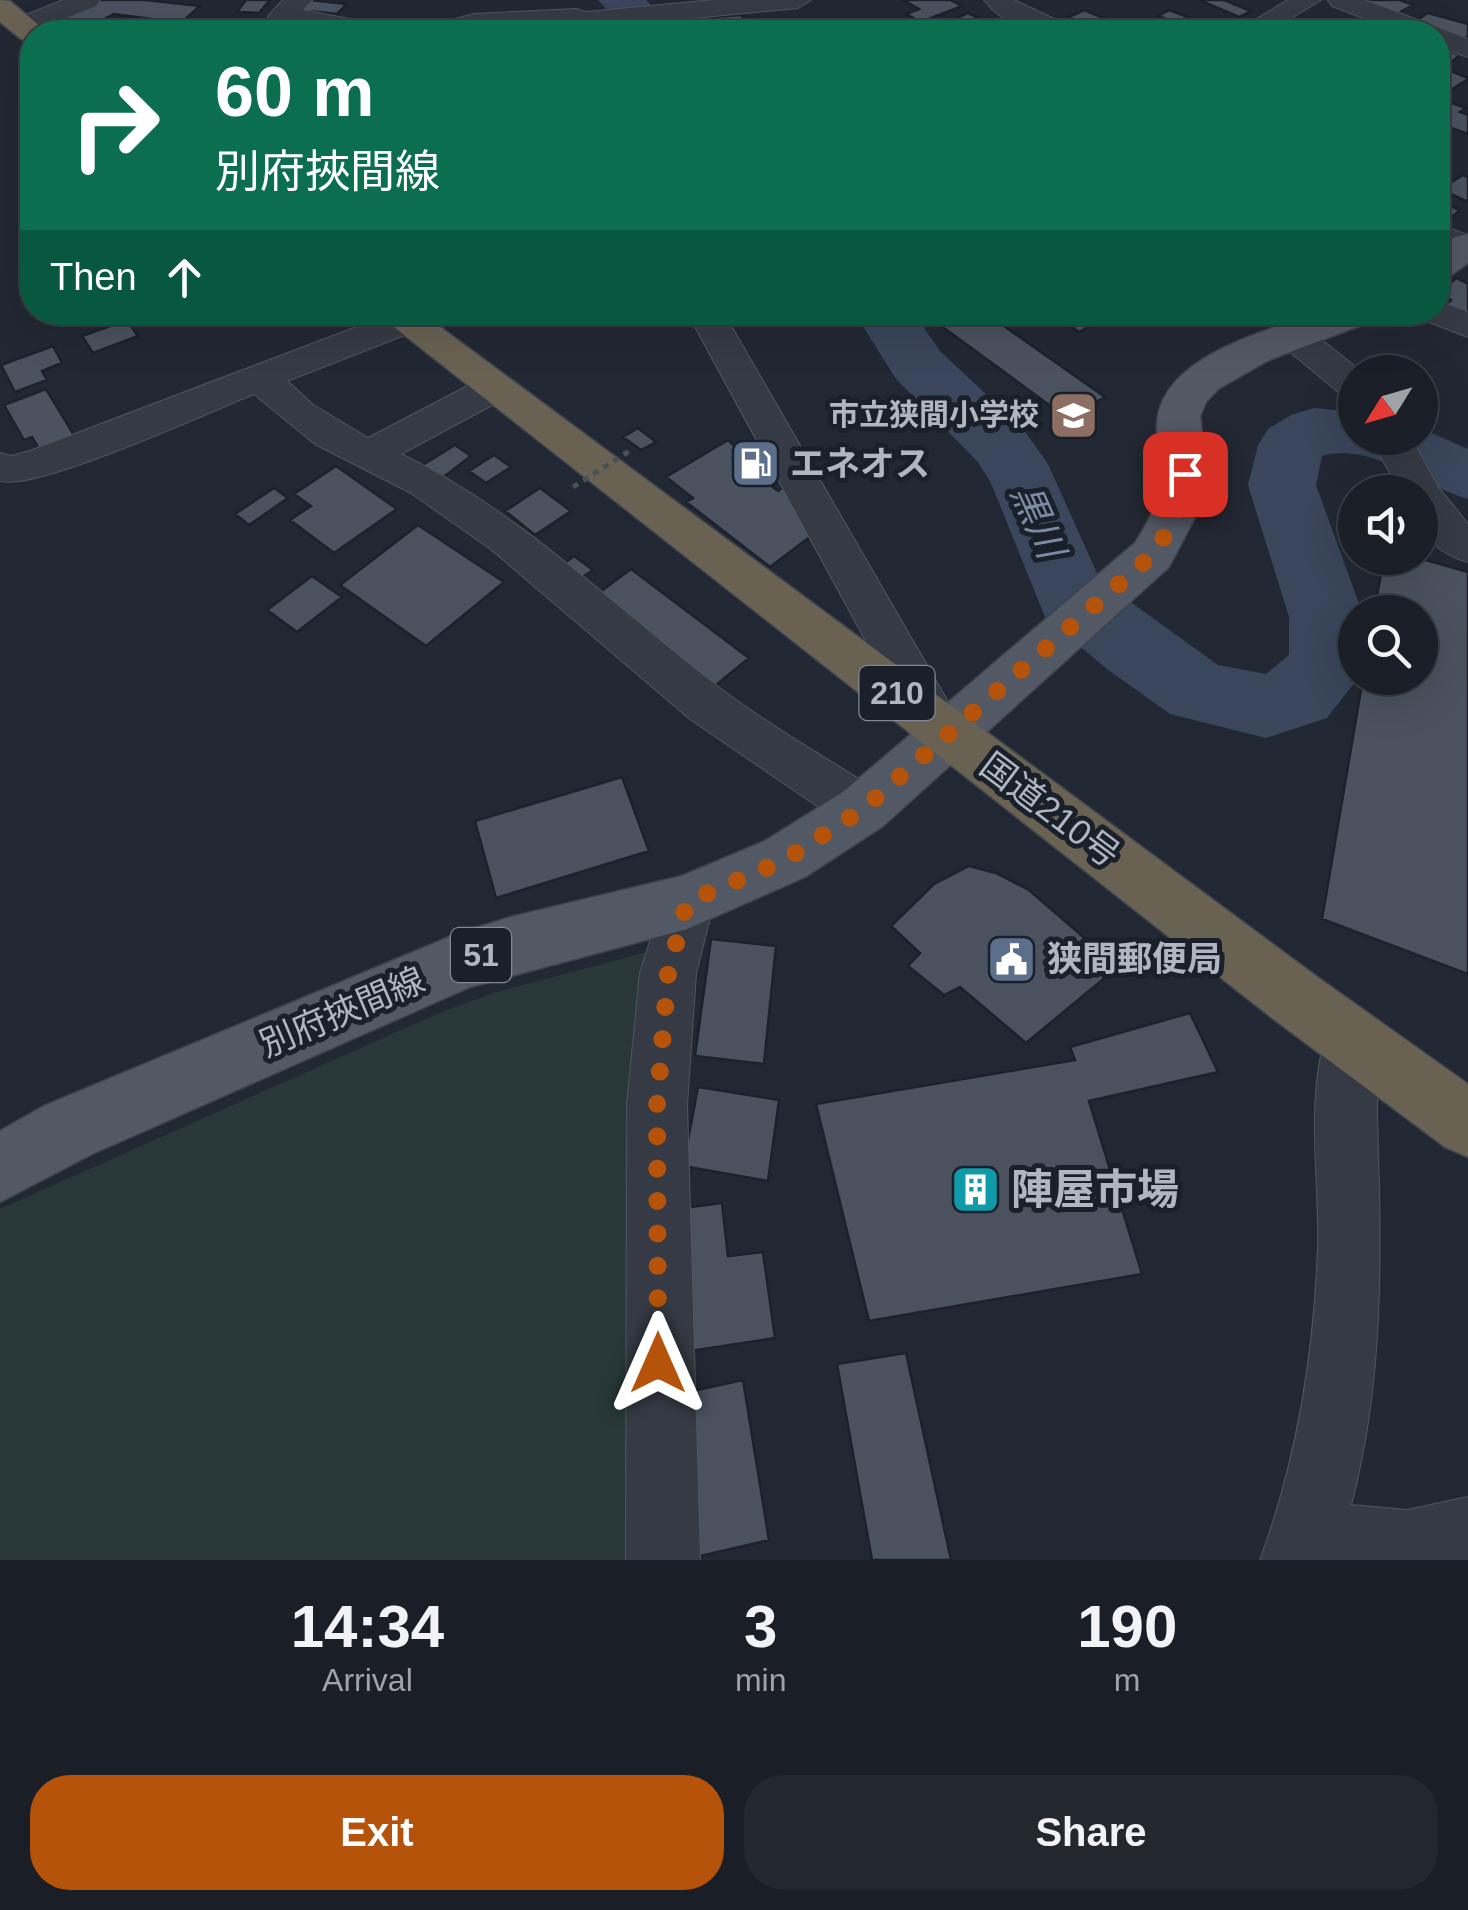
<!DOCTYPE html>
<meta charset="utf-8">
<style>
:root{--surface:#1a1e26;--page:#23272e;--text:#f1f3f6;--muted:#9fa2a7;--line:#383c43;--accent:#b45309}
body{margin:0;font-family:Arial,"Noto Sans JP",sans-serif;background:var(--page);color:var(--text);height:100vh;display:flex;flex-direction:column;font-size:38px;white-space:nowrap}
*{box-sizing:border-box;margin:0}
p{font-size:32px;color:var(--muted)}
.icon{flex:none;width:55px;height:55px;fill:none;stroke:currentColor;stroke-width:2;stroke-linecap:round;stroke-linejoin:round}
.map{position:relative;height:1560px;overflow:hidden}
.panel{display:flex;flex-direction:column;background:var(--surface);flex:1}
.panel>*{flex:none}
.hud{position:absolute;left:20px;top:20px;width:1430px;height:305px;border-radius:40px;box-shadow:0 10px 40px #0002,0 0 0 2px var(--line);background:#0b6e4f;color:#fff;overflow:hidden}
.needle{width:65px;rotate:233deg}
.tools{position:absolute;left:1338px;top:355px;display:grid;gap:20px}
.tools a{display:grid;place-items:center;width:100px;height:100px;border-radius:50%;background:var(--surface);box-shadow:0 10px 40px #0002,0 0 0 2px var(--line);font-size:50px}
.pin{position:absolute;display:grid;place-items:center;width:85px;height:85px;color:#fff;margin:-42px;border-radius:20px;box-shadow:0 5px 15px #0006}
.me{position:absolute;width:110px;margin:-55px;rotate:0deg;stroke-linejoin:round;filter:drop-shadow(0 0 8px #0008)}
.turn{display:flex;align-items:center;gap:35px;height:210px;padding:0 30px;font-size:45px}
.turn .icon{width:130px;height:130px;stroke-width:2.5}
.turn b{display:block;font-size:70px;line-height:85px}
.then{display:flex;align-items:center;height:95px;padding:0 30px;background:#0003;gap:20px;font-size:38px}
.eta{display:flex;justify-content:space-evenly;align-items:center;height:170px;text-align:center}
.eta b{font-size:60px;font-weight:700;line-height:70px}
.action{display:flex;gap:20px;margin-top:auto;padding:20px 30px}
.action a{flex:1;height:115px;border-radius:40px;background:var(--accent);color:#fff;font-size:40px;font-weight:700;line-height:115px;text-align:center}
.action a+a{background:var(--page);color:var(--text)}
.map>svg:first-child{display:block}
.green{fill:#283838}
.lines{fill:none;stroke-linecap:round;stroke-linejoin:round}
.river{fill:#39465b;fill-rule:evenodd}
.building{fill:#4a525f;stroke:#1c212b;stroke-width:2.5}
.minor-casing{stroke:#4f555f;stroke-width:2}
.major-casing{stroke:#3e434e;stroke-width:3}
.highway-casing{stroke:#3f454f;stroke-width:3}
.minor{fill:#353a44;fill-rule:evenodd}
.major{fill:#535964;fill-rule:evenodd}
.highway{fill:#696253;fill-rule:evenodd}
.path-bridge{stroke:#455356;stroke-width:5;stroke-dasharray:6 6;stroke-linecap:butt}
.route{stroke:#b45309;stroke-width:18;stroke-dasharray:0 32.4}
.labels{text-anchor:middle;stroke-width:10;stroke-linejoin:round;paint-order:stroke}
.far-poi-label{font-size:30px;font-weight:bold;fill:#afb5c1;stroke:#1a2029;text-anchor:end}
.shield{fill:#1a2029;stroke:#828893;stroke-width:2.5}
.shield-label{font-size:32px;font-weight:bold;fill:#afb5c1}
.poi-label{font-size:35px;font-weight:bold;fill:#afb5c1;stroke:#1a2029;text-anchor:start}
.street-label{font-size:35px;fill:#afb5c1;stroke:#1a2029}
.water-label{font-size:38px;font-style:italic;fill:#7b8ba6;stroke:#1a2029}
.near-poi-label{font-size:42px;font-weight:bold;fill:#afb5c1;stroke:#1a2029;text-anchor:start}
</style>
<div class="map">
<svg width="1468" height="1560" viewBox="0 0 1468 1560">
<rect width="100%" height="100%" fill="#222833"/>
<!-- green -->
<path class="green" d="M651,951L642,1560H0V1209L439,1013L493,993Z"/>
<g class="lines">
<!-- river -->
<path class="river" d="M598,0H646L677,32H629Z
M854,312H913L940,351L1023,429L1048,464L1100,580L1218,665L1266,674L1289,655V617L1248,485L1258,445L1268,429L1291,415L1314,408L1355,412V438H1420V428L1468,449V499C1423,486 1369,441 1322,456L1316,485L1362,612H1355V678H1358L1327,718L1266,738L1170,714L1107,669L1045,617L991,483L977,461L896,379Z"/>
</g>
<!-- building -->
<path class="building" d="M99,0H146L200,6L181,23L114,14L83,30L58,21Z
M246,0H270L259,13L237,12Z
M310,0L347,4L337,14L300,10Z
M903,0H950L962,6L921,22L906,14L919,9Z
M1199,0H1224L1251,11L1239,17Z
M1355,0H1400L1413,5L1395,15Z
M1084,10L1111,21L1094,30L1067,18Z
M1169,10L1227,32H1184L1162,24L1169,20L1158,16Z
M968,13L1000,28L990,32H957L950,28L962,23L954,19Z
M1428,13L1468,24V36L1462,40L1414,22Z
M742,15L743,19L757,18L761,27L747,28L749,32H719L713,17Z
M694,18L700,32H681L676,20Z
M243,21L273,23L266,32H234Z
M1438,48L1460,55L1440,71Z
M1446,69L1468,78V79L1449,91L1438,87V75Z
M1447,101L1466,108L1460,112L1468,115V134L1438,123V108Z
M1463,175L1468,177V202L1440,189Z
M1438,201L1460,210L1438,230Z
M1456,278L1468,284V316L1445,305L1451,300L1438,294Z
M949,312H984L1105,397L1067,418L933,320Z
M1051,312H1116L1079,332Z
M127,320L138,336L93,353L82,336Z
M53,346L62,363L42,371L47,380L15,392L1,365Z
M46,389L74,435L39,449L32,437L24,440L4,405Z
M638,428L656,442L641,450L623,437Z
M728,440L741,452L733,457L778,491L783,487L811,536L770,567L686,502L693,498L666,477Z
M455,445L471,456L437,482L418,468Z
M494,455L511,467L486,483L469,471Z
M336,466L397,509L334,553L290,520L311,506L294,494Z
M274,488L288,498L249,525L235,514Z
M540,488L571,511L535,535L505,511Z
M418,525L504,582L426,646L340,585Z
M574,556L593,570L575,582L558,568Z
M1384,558H1419L1468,572V974L1322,919L1363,678H1420V612H1374Z
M631,569L749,658L710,690L592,598Z
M312,576L342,597L297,632L267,610Z
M622,777L649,851L496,898L475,821Z
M969,866L996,873L1029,890L1118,967L1026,1043L960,987L944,995L908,966L920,953L891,926L934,884Z
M711,939L776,946L764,1064L695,1056Z
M1190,1013L1218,1072L1089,1101L1142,1274L869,1321L816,1104L1075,1060L1070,1047Z
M698,1087L779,1100L768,1181L683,1166Z
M722,1203L728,1256L763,1252L775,1338L690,1351L676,1209Z
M906,1353L951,1560H872L837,1364Z
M743,1380L769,1540L696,1557L674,1395Z"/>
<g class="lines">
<defs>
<path id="minor" d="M64,0H100L96,6L33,32H13L9,26L13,20Z
M283,0H312L303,10L385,26L389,32H342L271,22L268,16Z
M714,0H811L798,8L577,29L567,26L424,32L428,26L474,14L576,9L586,12Z
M984,0H1014L1069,26L1073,32C1040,34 1005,28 984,0Z
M1288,0H1321L1268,32H1235Z
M1328,0H1365L1468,39V57L1438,47V32H1401L1332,6Z
M1438,224L1468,235V256L1438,246Z
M1438,301L1468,312V337L1424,320L1419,312H1438Z
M396,312H448L443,320L287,381L312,404L368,438L481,379L494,376L507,379L513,388L507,397L401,454C521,512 616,609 721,689C771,727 828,759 881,793L888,809L881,825L863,831L845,825L690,719L492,550L411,493L315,444L254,394C209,412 38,491 0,481V453L11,456L30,451Z
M687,312H723L951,707L958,721L951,735L934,741L917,735Z
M1296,327L1309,330L1362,372H1355V398L1342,395L1283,346L1278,338L1283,330Z
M1371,438H1411L1438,487L1468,524V562C1428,550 1420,531 1420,492H1400Z
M687,878L706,885L714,902L696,973L687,1105L700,1560H626L627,1105L640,973L668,885Z
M1352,1012L1372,1020C1385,1050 1376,1085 1377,1117C1381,1249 1385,1376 1351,1505L1407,1510L1468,1497V1560H1260C1298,1458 1314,1355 1318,1247C1320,1174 1303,1089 1332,1020Z"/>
<path id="major" d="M1468,234V263L1451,275L1438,278V250L1455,237Z
M1322,312H1380L1375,320L1269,360L1218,389L1206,402L1200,416L1207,476L1204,500L1169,567L883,826L805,877L687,929L470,987L92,1154L0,1202V1131L44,1106L459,933L511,917L682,876L765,841L843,792L1135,543C1153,515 1165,489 1161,455C1159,443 1155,429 1158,416C1169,354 1271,329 1322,312Z"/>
<path id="highway" d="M0,0L10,1L47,32H32V42L21,39L0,22Z
M375,312H420L1316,976L1468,1084V1157L1445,1147L1272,1018Z"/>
</defs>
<!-- minor casing -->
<use href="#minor" class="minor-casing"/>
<!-- major casing -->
<use href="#major" class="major-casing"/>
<!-- highway casing -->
<use href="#highway" class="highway-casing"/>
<!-- minor -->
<use href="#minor" class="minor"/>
<!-- major -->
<use href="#major" class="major"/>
<!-- highway -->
<use href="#highway" class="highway"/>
<!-- path-bridge -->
<path class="path-bridge" d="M573,487L631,450"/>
</g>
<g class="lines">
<!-- route -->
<path class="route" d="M658,1363L657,1105L668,974L687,902L785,860L863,809L1152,555L1177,517L1185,474"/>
</g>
<!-- icons -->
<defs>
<symbol id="school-square" viewBox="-11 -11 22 22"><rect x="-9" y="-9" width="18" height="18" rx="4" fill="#8d6e63" stroke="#1a2029"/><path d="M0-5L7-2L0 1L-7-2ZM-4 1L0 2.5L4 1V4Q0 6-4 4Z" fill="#fff"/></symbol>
<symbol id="fuel-square" viewBox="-11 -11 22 22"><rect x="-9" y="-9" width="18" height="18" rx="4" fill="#5c6f8a" stroke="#1a2029"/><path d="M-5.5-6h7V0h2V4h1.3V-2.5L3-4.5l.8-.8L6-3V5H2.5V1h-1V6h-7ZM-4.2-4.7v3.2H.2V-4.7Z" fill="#fff"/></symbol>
<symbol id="civic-square" viewBox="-11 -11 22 22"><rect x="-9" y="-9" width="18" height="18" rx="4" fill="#5c6f8a" stroke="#1a2029"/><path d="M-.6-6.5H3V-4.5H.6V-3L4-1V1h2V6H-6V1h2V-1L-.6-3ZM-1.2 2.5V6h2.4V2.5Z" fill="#fff"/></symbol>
<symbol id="building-square" viewBox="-11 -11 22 22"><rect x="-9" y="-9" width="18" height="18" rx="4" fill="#0f9aa8" stroke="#1a2029"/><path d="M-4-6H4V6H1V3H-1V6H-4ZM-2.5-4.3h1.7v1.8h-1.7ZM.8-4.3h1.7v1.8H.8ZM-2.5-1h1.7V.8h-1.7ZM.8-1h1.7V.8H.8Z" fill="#fff"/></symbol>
</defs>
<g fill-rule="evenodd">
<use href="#school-square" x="1046" y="388" width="55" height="55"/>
<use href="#fuel-square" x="728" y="436" width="55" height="55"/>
<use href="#civic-square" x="984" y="932" width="55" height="55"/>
<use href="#building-square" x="948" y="1162" width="55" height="55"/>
</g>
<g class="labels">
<!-- far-poi labels -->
<g class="far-poi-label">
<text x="1039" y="425">市立狭間小学校</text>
</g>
<!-- shield labels -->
<g class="shield">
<rect x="859.5" y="666" width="75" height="54" rx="8"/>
<rect x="451" y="928" width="60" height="54" rx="8"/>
</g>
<g class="shield-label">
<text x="897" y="704">210</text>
<text x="481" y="966">51</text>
</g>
<!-- poi labels -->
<g class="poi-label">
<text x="790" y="476">エネオス</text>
<text x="1047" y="971">狭間郵便局</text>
</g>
<!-- street labels -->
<g class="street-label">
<text transform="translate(1050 810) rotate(37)" y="12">国道210号</text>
<text transform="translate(342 1012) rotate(-23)" y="12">別府挾間線</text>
</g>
<!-- water labels -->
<g class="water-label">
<text transform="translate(1038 521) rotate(66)" y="13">黒川</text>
</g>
<!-- near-poi labels -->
<g class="near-poi-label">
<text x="1011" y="1204">陣屋市場</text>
</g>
</g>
</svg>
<div class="tools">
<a><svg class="needle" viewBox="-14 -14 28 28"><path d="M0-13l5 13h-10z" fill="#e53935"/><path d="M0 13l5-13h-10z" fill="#9fa2a7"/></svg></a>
<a><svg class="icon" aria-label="sound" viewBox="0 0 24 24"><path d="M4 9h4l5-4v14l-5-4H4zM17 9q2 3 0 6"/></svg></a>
<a><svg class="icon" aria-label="search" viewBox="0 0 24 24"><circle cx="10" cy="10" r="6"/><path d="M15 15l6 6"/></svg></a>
</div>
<div class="pin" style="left:1185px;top:474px;background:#d93025"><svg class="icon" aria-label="arrive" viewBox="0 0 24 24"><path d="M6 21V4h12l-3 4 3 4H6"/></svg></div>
<svg class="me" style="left:658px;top:1363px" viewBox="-20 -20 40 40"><path d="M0-17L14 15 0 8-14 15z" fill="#b45309" stroke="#fff" stroke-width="4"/></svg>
<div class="hud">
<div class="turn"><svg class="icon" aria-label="right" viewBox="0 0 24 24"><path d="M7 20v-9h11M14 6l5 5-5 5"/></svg><div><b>60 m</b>別府挾間線</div></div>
<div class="then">Then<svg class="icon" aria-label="ahead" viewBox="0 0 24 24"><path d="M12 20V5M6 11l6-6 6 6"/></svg></div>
</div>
</div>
<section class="panel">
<div class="eta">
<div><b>14:34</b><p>Arrival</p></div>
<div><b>3</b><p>min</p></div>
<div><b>190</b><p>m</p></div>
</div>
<div class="action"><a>Exit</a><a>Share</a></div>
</section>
